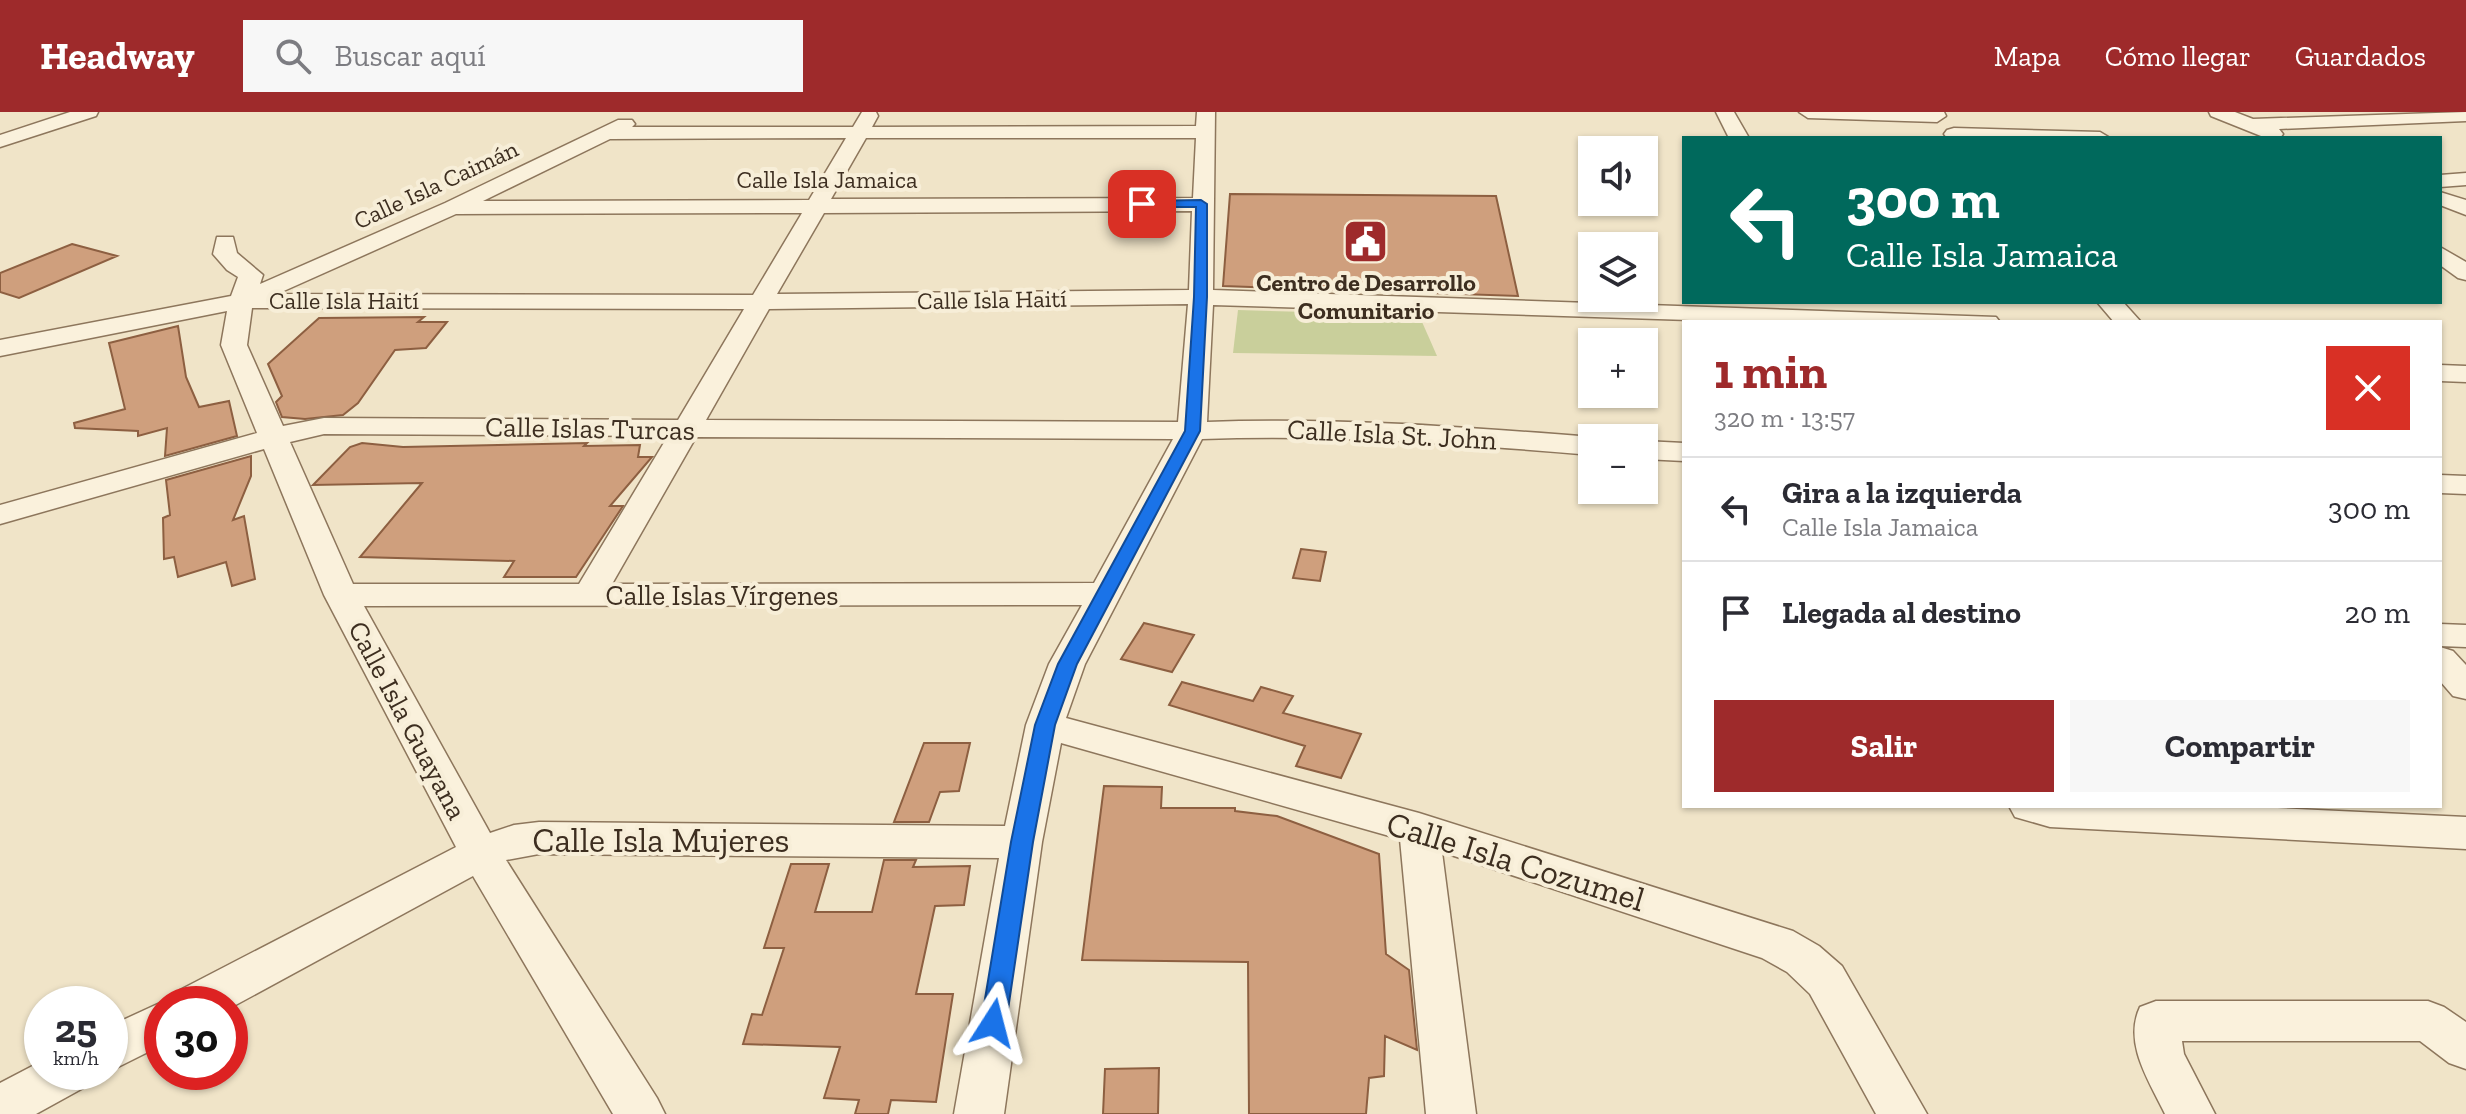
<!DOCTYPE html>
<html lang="es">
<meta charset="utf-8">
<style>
:root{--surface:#fff;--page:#f7f7f7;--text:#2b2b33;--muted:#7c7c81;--line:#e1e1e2;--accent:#9e2a2b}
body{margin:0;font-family:"Zilla Slab",serif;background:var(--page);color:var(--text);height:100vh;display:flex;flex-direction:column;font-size:30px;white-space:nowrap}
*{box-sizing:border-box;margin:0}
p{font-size:26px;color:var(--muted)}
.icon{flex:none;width:44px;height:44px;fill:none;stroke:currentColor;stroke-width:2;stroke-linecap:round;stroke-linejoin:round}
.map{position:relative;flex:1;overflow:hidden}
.sheet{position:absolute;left:1682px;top:208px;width:760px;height:488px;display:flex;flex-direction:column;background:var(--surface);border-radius:0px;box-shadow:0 2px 6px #0004}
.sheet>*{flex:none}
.banner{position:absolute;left:1682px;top:24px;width:760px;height:168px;border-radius:0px;box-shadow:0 2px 6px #0004;background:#00695c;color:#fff;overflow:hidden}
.buttons{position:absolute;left:1578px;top:24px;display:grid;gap:16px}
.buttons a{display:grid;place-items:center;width:80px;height:80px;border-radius:0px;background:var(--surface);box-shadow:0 2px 6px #0004;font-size:40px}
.speed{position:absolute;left:24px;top:874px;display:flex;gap:16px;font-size:40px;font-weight:700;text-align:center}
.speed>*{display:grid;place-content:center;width:104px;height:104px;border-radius:50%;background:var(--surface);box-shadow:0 2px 6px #0004;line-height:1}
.speed small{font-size:20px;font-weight:400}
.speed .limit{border:12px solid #d22;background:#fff;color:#111}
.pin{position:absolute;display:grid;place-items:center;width:68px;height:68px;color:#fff;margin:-34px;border-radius:16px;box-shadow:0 4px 12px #0006}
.me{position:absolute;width:88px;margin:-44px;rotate:9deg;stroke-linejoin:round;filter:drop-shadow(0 0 6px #0008)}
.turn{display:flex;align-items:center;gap:28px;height:168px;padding:0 32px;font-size:36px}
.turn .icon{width:104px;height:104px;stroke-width:2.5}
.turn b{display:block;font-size:56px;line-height:68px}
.round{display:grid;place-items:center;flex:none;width:84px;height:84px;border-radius:0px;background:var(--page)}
.head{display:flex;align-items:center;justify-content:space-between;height:136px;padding:0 32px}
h1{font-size:48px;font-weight:700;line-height:60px;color:var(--accent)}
.primary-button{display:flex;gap:16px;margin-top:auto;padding:16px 32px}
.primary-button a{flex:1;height:92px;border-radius:0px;background:var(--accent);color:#fff;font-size:32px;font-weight:700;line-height:92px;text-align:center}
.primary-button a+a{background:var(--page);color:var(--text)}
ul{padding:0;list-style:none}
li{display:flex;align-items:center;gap:24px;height:104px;padding:0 32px;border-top:2px solid var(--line)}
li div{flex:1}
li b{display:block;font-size:30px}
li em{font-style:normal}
header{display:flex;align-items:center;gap:48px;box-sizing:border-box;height:112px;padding:0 40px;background:var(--accent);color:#fff}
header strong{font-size:38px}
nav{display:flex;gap:44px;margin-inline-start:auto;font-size:28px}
.search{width:560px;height:72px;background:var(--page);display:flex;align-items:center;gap:20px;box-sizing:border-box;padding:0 28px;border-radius:0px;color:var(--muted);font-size:30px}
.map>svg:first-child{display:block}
.green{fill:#c9cf9b}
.building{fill:#cf9f7d;stroke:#8d5f41;stroke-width:2}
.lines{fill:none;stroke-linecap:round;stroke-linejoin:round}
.minor-casing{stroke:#8d765c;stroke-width:3}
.minor{fill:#faf1dc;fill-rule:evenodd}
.route{fill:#1a73e8;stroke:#114b97;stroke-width:2}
.labels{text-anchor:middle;stroke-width:8;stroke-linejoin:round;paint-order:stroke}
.far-street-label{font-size:24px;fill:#3d2e20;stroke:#f7eed8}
.far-poi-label{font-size:24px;font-weight:bold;fill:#3d2e20;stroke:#f7eed8}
.street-label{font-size:28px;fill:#3d2e20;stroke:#f7eed8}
.near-street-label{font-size:34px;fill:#3d2e20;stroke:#f7eed8}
</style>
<header>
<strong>Headway</strong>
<div class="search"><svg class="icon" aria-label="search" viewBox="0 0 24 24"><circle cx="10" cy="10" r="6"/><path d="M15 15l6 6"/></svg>Buscar aquí</div>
<nav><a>Mapa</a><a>Cómo llegar</a><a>Guardados</a></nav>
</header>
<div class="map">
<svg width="2466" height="1002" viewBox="0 0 2466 1002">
<rect width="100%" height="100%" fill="#f0e4c8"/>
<!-- green -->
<path class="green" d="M1238,198L1419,203L1437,244L1233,241Z"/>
<!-- building -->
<path class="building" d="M1230,82L1496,84L1518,184L1223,174Z
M72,132L117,144L19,186L0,180V161Z
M424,205L418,210H447L426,236L395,238L358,291L343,303L305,307L282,305L276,290L282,284L268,252L319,206Z
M178,214L186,265L199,295L229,289L237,324L165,344L167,316L138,324V319L75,316L74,311L125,297L109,231Z
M362,331L403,335L587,331L584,334L640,333L638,345H652L610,394H623L576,465H504L514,449L360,445L422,371L313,373L350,335Z
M251,344V364L233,408L244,404L255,467L232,474L226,450L178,465L174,445L164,447L163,406L170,403L166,368Z
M1301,437L1326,440L1320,469L1293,466Z
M1144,511L1194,523L1172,560L1121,547Z
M1182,570L1253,589L1261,575L1293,584L1283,601L1361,622L1341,666L1296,654L1305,634L1169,593Z
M924,631H970L959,679L940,680L929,710H894Z
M1104,674L1162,675L1161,696H1235V699L1277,704L1379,742L1386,842L1409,858L1417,938L1385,924L1384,964L1369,966L1366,1002H1249L1248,850L1082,848Z
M884,748H916L913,755L970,754L964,793L935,794L916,882H953L936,990L891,988L888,1002H855L859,988L824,986L840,935L743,932L752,902L762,903L784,836H764L791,752H829L815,800H872Z
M1159,956L1158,1002H1103L1105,957Z"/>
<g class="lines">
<defs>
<path id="minor" d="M70,0H98L96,4L0,35V23Z
M862,0H876L878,4L872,15L1196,14L1197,0H1215L1213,178L1996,205L2000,210H1752L1213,193L1207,310C1336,305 1463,315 1592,325L1595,326H1592V343C1462,332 1333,322 1202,327L1085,552L1066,606L1419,701L1793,819L1819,834L1842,854L1927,1002H1876L1810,882L1787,860L1762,846L1442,740L1476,1002H1426L1400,727L1061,631L1042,730L1004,1002H954L999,746L539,742L506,748L657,986L665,1002H613L473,764L230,896V892H173L180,878L456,735L324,483L264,337L0,412V393L257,321L221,233L227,199L0,244V228L231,184L238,165L227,158L213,142L217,125H233L237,141L263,163L260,172L445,91L618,8H632L635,12L632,15H853ZM846,26L809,88L483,89L610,27ZM866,26H1196L1193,86L831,87ZM1192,99L1189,178L777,182L824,101ZM802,101L753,183L277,182L456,102ZM1188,192L1178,310L706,308L769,197ZM252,196L744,197L678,308L324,306L283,314L247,233ZM324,322L668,324L579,472H353L290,330ZM696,325L1173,327L1094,471L612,472ZM1082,493L1049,552L1026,613L1005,714L539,710L514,713L490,721L364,494Z
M1716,0H1734L1749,26H1729Z
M1799,0H1944L1946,4L1937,10L1808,6Z
M2209,0H2235L2253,7L2466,0V9L2279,17L2283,22L2280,26H2266L2211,4Z
M1954,16L2100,20L2110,26H1947L1944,22L1947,18Z
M2466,61V73L2440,75V63Z
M2440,80L2466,88V103L2440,93Z
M2440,135L2466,150V168L2458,166L2440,153Z
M2097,190H2123L2141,210H2114Z
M2440,253L2466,254V270L2440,269Z
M1644,329L1684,331V349L1644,347Z
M2440,363L2466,364V382L2440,381Z
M2440,512L2466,513V535L2440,534Z
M2440,535L2453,539L2466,553V587L2453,584L2440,569Z
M2009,694H2236L2466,705V737L2050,715L2015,705Z
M2156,889H2428L2444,895L2466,910V957L2449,951L2420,929H2182L2184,942L2215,1002H2165C2149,969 2123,931 2140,895Z
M162,890L169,892H162V933L110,959V914Z
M42,949V960H92L85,975L36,1002H0V971Z"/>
</defs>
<!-- minor casing -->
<use href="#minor" class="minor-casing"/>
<!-- minor -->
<use href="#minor" class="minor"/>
</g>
<!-- route -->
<path class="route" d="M1201,88L1207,92V185L1200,319L1077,552L1055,613L1033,730L1006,911L1002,919L993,922L984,919L981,911L1011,730L1035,613L1058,552L1185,319L1194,185L1196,95H1142L1136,92L1142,89Z"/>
<!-- icons -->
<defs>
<symbol id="civic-square" viewBox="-11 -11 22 22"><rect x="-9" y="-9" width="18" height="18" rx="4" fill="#9e2a2b" stroke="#f7eed8"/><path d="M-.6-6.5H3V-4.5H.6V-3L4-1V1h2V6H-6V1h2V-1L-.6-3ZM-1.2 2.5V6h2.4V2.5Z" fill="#fff"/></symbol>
</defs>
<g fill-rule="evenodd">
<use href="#civic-square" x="1340" y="104" width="51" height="51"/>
</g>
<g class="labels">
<!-- far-street labels -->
<g class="far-street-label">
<text x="827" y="76">Calle Isla Jamaica</text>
<text transform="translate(436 73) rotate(-25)" y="8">Calle Isla Caimán</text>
<text transform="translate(992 188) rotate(-1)" y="8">Calle Isla Haití</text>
<text x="344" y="197">Calle Isla Haití</text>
</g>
<!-- far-poi labels -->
<g class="far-poi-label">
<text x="1366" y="179">Centro de Desarrollo<tspan x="1366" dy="28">Comunitario</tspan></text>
</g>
<!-- street labels -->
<g class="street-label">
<text transform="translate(590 316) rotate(1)" y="10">Calle Islas Turcas</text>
<text transform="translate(1392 322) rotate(3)" y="10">Calle Isla St. John</text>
<text x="722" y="493">Calle Islas Vírgenes</text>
<text transform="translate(408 608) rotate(62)" y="10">Calle Isla Guayana</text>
</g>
<!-- near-street labels -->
<g class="near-street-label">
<text x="661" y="740">Calle Isla Mujeres</text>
<text transform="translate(1516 749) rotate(17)" y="12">Calle Isla Cozumel</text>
</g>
</g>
</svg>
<div class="buttons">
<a><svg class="icon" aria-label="sound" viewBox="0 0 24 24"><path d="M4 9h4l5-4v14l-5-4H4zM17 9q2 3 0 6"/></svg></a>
<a><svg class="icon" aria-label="layers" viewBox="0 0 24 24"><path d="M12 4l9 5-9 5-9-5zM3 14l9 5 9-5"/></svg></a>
<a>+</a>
<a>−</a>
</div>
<div class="speed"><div>25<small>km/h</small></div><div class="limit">30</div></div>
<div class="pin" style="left:1142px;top:92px;background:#d93025"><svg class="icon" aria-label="arrive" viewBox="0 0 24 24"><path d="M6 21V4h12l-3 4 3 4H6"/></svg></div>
<svg class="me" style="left:993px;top:911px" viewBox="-20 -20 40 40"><path d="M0-17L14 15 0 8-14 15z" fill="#1a73e8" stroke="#fff" stroke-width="4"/></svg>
<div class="banner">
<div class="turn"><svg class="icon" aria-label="left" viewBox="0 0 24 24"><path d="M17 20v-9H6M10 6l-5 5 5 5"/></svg><div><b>300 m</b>Calle Isla Jamaica</div></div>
</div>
<section class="sheet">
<div class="head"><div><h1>1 min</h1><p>320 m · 13:57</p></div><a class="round" style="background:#d93025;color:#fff"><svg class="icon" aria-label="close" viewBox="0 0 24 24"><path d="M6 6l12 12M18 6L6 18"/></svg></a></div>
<ul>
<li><svg class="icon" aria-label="left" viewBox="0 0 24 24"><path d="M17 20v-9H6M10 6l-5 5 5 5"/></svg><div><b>Gira a la izquierda</b><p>Calle Isla Jamaica</p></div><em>300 m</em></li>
<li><svg class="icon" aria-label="arrive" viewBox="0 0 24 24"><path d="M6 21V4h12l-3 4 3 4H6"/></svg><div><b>Llegada al destino</b></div><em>20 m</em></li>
</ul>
<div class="primary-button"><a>Salir</a><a>Compartir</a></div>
</section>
</div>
